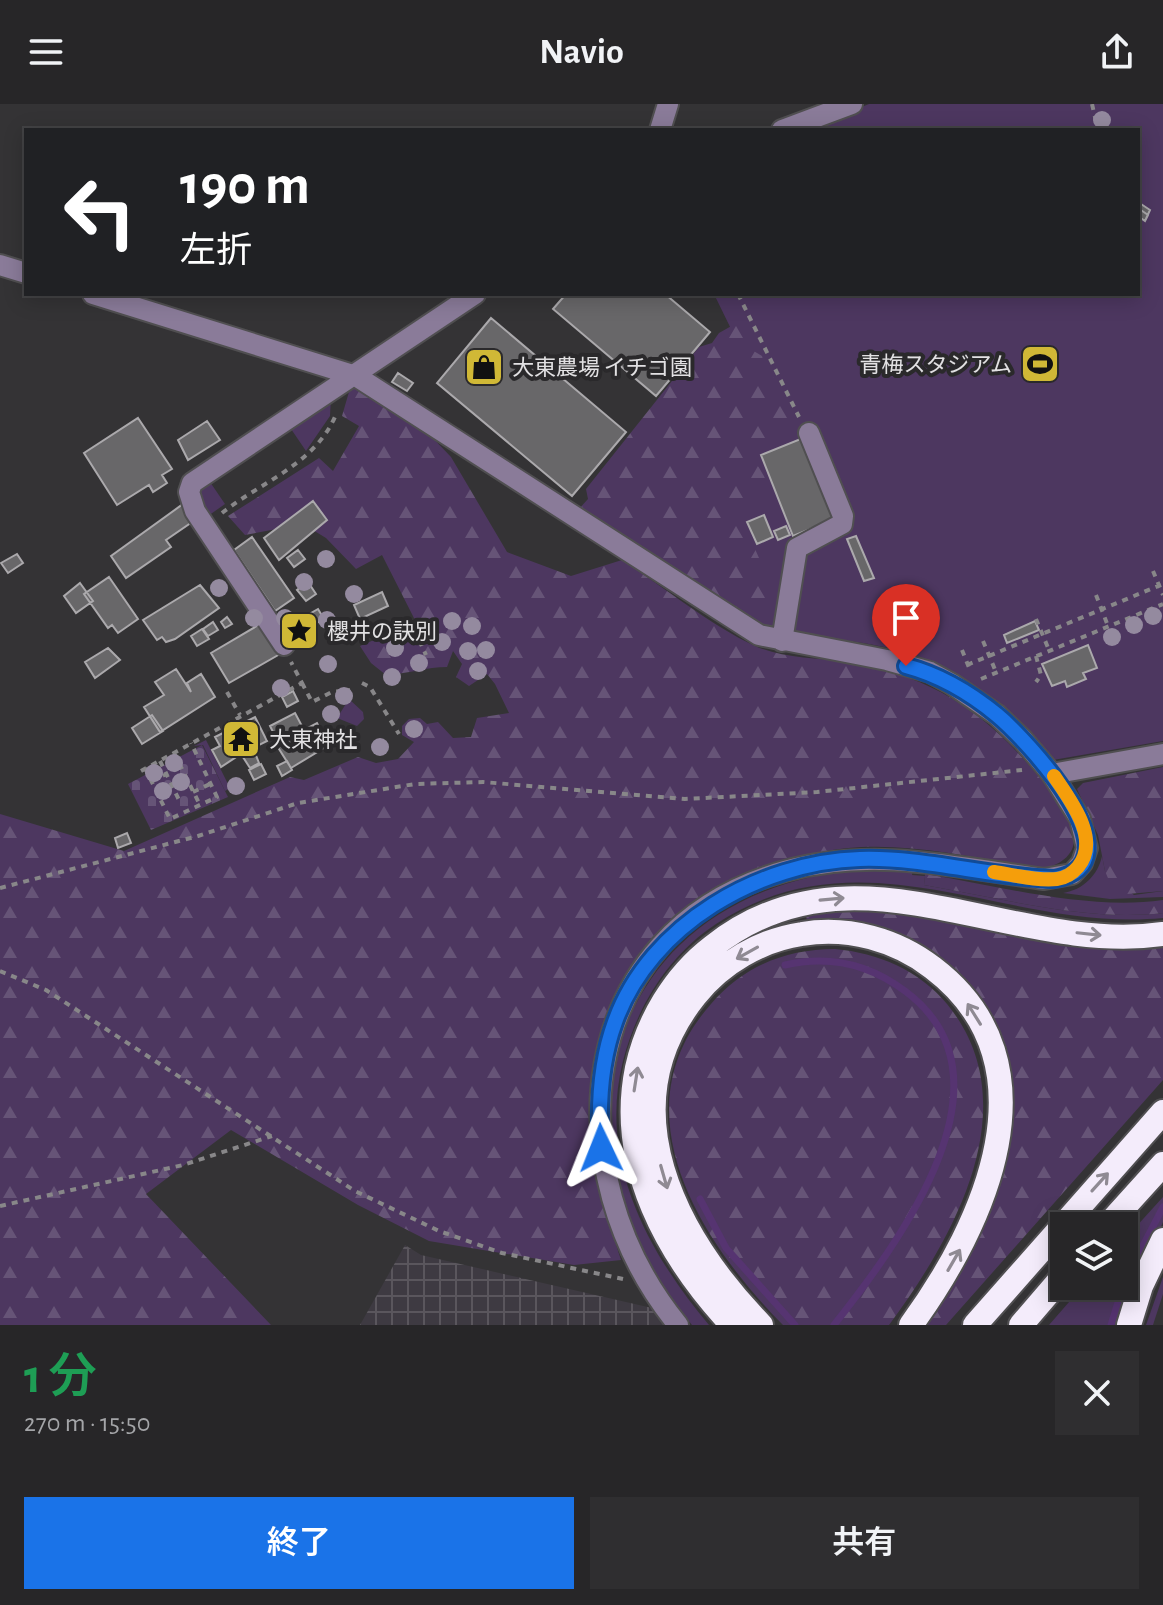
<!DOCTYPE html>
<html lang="ja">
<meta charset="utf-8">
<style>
:root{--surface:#272628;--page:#2f2e30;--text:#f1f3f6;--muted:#a4a5a8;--line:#434345;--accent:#1a73e8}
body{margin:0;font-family:"Alegreya Sans","Noto Sans JP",sans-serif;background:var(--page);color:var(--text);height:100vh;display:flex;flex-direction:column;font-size:30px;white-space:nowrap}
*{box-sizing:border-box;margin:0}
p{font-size:26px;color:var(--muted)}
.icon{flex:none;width:44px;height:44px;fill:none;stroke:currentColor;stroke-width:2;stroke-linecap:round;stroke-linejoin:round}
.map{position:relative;height:1221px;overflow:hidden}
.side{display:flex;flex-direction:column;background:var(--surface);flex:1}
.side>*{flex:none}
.guide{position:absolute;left:24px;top:24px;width:1116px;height:168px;border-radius:0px;box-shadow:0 4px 20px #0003,0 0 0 2px var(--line);background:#202124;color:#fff;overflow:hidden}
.buttons{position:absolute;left:1050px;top:1108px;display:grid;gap:16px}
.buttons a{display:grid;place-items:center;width:88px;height:88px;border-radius:0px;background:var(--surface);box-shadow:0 4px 20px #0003,0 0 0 2px var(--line);font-size:40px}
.pin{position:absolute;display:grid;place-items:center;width:68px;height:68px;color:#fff;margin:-82px -34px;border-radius:50% 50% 50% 0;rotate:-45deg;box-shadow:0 0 8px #0007}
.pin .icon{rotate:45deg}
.me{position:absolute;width:88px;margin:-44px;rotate:358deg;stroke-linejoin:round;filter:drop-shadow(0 0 6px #0008)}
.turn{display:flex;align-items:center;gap:28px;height:168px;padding:0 24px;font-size:36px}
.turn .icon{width:104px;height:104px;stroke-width:2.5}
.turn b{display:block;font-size:56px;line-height:68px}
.round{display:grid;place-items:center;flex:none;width:84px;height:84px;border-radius:0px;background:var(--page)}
.head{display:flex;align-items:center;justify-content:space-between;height:136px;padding:0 24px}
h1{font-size:48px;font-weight:600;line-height:60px;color:#1e9e55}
.button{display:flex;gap:16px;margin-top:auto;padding:16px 24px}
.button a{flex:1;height:92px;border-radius:0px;background:var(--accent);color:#fff;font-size:32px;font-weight:600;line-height:92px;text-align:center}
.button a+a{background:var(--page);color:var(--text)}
header{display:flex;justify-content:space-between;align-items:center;height:104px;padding:0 24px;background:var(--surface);font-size:36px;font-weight:600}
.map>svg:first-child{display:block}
.industrial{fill:url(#industrial-grid)}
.grass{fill:#4d3760}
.forest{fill:url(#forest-firs)}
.cemetery{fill:url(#cemetery-stones)}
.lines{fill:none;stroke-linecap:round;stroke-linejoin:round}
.stream{stroke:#563471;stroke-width:7}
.building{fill:#686769;stroke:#aba9ac;stroke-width:2}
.minor-casing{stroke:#504f51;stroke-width:24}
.highway-casing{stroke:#504f51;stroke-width:28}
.path{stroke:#888789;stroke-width:4;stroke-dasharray:6 6;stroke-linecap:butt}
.minor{stroke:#8a7b99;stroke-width:20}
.highway{stroke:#f4ecfb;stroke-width:24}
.tree{fill:#948a9f}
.oneway{stroke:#8f8a93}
.route-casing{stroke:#114b97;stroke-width:20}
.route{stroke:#1a73e8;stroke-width:14}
.slow{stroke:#f59e0b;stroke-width:14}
.labels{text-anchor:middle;stroke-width:8;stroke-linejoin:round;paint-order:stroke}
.poi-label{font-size:22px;fill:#e2e1e3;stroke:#2a292b;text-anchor:start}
</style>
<header><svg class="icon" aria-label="menu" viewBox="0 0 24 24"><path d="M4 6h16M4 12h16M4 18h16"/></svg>Navio<svg class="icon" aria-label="share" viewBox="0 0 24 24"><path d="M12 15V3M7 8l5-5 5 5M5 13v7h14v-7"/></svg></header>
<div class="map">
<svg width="1163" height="1221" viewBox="0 0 1163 1221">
<defs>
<pattern id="industrial-grid" width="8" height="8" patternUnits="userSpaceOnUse" patternTransform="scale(2)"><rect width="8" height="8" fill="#3e3a42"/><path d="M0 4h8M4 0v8" fill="none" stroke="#5a565d"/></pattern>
<pattern id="forest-firs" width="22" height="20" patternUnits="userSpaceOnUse" patternTransform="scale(2)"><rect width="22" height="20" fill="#4d3760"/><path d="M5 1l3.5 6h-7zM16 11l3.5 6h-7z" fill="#665477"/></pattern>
<pattern id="cemetery-stones" width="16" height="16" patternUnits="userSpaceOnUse" patternTransform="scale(2)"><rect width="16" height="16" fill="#4d3760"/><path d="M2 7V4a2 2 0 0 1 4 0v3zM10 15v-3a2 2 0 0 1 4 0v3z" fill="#665477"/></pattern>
</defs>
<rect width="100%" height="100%" fill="#343335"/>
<!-- industrial -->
<path class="industrial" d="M405,1141L421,1151L652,1204L667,1221H360Z"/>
<!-- grass -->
<path class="grass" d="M869,0H1163V637L1053,656C1008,600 955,558 884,543C844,534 802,533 763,520L724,405L728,333L767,299L714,190H1138V26H806Z
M331,294L330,312L306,347L289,322Z
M208,375L225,400L208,412L201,402L199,387Z
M349,595L363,608L364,615L357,622L337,614Z
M206,636L230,684L225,687L203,641L194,642Z
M1102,752L1105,767L1134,791L1163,787V793L1110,795L1063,789C1083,786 1098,771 1102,752Z
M864,765L913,766L912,771L925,772L924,781C1002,794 1084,818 1163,809V814C1007,829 865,723 716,820C669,851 637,902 623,957C598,1056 647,1147 709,1221H692C537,1033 606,786 864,765Z
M1163,1093V1118L1118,1221H1049L1083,1182H1124V1136Z
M1163,1173V1190L1153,1221H1146Z"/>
<!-- forest -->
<path class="forest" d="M735,220L751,234L752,246L762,252C766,270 784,280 782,299L787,301L790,324L756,340L752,355L764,369L767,387L750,403L743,418L775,490L772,515L763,520L578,406L588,395L586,385L699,243L712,239L719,229Z
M351,281L426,327L451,353L507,448L571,472L622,456C664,483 710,521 755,542C781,554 817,554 845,558C928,571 981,604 1034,667C1050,685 1073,708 1074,734C1075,751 1059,762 1043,764C984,756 921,740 861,743C715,752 586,861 589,1014C589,1063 607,1111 621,1156L574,1161L429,1137L358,1101L231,1026L146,1090L271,1221H0V710L124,747L290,673L304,676L358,653L376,659L398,655L414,638L402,631V622L409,615L420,614L427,620L438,618L453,634L471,633L477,614L509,609L495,580L487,570L469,582L456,573L462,560L453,547L447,563C427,563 407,570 386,571L371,559L360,542L416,518L382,451L356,465L326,434L303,420L245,431L228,412L319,354L333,367L359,322L342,312Z
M1163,663V787L1115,791L1105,767L1098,731L1077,685L1083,679Z
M925,770C1000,782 1089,807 1163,796V809C1084,818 1002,794 924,781Z
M835,805L889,806L1106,843L1163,842V976L946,1221H925C993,1127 1057,988 971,884C951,860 922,837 892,828C866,820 834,821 807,819L806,810Z
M835,845C878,849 919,866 947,900C1029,1000 955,1132 889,1221H783C701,1138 616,1007 711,900C744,862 786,845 835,845Z"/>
<!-- cemetery -->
<path class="cemetery" d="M202,641L228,693L151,726L128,680Z"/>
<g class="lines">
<!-- stream -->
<path class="stream" d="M785,861C828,851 869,860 905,887C1023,974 898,1140 834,1221
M700,1095L726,1144L795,1221
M1124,1178L1163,1103
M1111,1221L1123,1182"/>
</g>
<!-- building -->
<path class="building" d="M1138,98L1150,106L1145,117L1138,112Z
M1138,104L1148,111L1145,117L1138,112Z
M566,190H665L710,228L656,292L553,205Z
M491,214L626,328L572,392L437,279Z
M398,269L413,279L407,287L392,278Z
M138,314L172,365L162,371L167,379L153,388L149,381L117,401L84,349Z
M207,317L220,336L188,356L178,336Z
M803,334L835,415L793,432L761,351Z
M313,397L327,416L279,456L264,434Z
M183,400L195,416L166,436L171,443L126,474L111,452Z
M764,411L773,433L757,440L747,418Z
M786,422L790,431L778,436L774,427Z
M856,432L874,474L864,477L847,435Z
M252,433L294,494L275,507L234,446Z
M298,446L305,455L294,463L287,454Z
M17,450L23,459L8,469L1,459Z
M109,473L138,515L118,529L112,521L108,524L84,490Z
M308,478L316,490L306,497L297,486Z
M80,479L93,497L76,509L64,492Z
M200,481L219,504L175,535L166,538L162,533L157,536L143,516Z
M382,488L388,502L360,515L354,501Z
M318,505L324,515L311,522L306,512Z
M227,513L232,520L225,524L221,518Z
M1035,517L1039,526L1007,539L1004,531Z
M213,518L218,526L208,532L203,525Z
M262,519L280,550L229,579L211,549Z
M202,525L209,535L197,542L191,532Z
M1088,541L1097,564L1083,569L1086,575L1067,583L1065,577L1052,582L1042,560Z
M108,544L120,556L95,574L85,558Z
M176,565L191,588L187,579L201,570L215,593L160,628L144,603L164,591L155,578Z
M293,587L298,597L287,603L282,593Z
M295,609L304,626L317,619L329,641L291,664L274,637L277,636L270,622Z
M152,611L163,627L142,640L132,624Z
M255,613L267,637L253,644L259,659L250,664L241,650L221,663L212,646L220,642L215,633Z
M287,657L292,666L282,672L277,662Z
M261,660L266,670L254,676L249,666Z
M127,729L131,739L118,744L115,734Z"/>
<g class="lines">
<defs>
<path id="minor" d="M660,26L668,0
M782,26L852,0
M0,161L26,169
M93,190L356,272L759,531L887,556L930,568L952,580L997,611L1023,636L1052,670L1080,715L1087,744L1082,759L1072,770L1044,775C958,763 871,743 785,767C572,826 553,1068 678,1221
M782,537L797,444L842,420L843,412L809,329
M284,541L195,407L189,388L192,379L475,190
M1052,670L1163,650"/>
<path id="highway" d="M1107,1122L1163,1060
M732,1221C668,1152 617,1062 637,964C647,918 674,872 712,843C854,730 1009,852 1163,830
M761,1221C676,1133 606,1004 695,892C721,859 761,836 802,830C848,822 897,836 933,864C1059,960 984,1121 911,1221
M975,1221L1163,1008
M1021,1221L1064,1171
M1129,1221L1141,1182L1163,1136"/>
</defs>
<!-- minor casing -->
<use href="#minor" class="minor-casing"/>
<!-- highway casing -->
<use href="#highway" class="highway-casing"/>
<!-- path -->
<path class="path" d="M1092,0L1098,26
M738,190L799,313
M222,409C262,377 317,360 337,308
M1153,467L1163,491
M1096,491L1108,522
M1036,515L1049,546
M422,525L419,536L426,551
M983,537L996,568
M962,546L970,566
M1036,552L1041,571L1036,578
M967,561L1163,480
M981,575L1163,500
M302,579L312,598L332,588L350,586
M362,579L370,583L399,630
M227,588L240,611
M174,649L200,701
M160,657L180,698
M145,664L170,715L217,693L191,639
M141,667L302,579L291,558
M152,677L181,663
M193,688L210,680
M0,784L198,732L298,699L415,680L483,678L685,695L817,688L1022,666
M0,867L46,886L355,1087L439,1127L502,1149L623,1175
M0,1102L183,1061L272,1032"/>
<!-- minor -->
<use href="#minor" class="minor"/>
<!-- highway -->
<use href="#highway" class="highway"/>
</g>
<!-- trees -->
<g class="tree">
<circle cx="1102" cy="16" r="9"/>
<circle cx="326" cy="455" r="9"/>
<circle cx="304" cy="478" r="9"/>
<circle cx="219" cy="484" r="9"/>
<circle cx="354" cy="490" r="9"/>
<circle cx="1153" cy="512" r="9"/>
<circle cx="254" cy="514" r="9"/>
<circle cx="285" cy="514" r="9"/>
<circle cx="327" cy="516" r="9"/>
<circle cx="452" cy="517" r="9"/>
<circle cx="1134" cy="521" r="9"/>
<circle cx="472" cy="522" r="9"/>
<circle cx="352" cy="527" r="9"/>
<circle cx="415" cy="528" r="9"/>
<circle cx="1112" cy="533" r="9"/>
<circle cx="442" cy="538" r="9"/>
<circle cx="395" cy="544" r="9"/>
<circle cx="486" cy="546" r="9"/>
<circle cx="468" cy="547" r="9"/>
<circle cx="419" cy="559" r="9"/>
<circle cx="328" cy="560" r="9"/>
<circle cx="478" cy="567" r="9"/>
<circle cx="392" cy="573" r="9"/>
<circle cx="281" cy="584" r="9"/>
<circle cx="344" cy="592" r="9"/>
<circle cx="331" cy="610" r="9"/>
<circle cx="414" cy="625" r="9"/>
<circle cx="380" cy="643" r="9"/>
<circle cx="174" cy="659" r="9"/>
<circle cx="154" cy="669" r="9"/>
<circle cx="181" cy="678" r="9"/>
<circle cx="236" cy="682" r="9"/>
<circle cx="163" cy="687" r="9"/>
</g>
<!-- one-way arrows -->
<defs><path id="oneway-shaft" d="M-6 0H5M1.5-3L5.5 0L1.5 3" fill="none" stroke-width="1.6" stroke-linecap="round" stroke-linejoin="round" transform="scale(2)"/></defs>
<g class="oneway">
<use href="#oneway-shaft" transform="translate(832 795) rotate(-5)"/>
<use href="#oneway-shaft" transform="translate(1089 830) rotate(6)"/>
<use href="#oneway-shaft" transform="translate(747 849) rotate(151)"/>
<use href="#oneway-shaft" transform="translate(974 910) rotate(-122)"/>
<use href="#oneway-shaft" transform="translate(636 975) rotate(-81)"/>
<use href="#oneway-shaft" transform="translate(664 1073) rotate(74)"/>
<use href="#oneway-shaft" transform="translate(1100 1078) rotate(-48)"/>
<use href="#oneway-shaft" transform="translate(954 1156) rotate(-60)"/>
</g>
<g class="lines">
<defs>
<path id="route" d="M601,1044C598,1002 600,959 615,918C650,820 760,758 860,755C925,753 989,773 1054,775C1143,760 1026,635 997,611C969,588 940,571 906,562"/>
</defs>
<!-- route casing -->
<use href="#route" class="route-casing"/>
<!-- route -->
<use href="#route" class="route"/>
<!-- slow -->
<path class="slow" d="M994,768C1014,771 1037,777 1057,775C1066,774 1072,770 1078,763C1101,735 1070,696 1054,672"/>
</g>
<!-- icons -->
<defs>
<symbol id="stadium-square" viewBox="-11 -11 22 22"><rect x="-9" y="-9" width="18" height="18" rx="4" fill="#d0b836" stroke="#2a292b"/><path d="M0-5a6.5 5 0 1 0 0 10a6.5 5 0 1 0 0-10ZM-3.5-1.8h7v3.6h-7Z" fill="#111"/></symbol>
<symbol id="shop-square" viewBox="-11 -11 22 22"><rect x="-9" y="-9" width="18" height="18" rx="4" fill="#d0b836" stroke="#2a292b"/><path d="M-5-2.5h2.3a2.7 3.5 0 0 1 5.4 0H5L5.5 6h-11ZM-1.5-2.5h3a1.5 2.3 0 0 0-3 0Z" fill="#111"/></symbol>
<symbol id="sight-square" viewBox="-11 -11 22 22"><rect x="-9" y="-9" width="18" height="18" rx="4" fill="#d0b836" stroke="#2a292b"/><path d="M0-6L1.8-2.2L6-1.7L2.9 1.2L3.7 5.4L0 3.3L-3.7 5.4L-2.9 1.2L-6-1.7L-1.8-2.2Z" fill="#111"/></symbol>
<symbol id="temple-square" viewBox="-11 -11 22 22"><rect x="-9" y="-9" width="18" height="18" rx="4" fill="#d0b836" stroke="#2a292b"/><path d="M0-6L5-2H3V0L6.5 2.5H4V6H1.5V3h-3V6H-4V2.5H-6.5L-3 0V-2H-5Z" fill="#111"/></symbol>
</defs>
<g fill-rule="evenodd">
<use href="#stadium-square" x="1018" y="238" width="44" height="44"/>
<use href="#shop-square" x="462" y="241" width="44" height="44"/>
<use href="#sight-square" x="277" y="505" width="44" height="44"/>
<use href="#temple-square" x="219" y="613" width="44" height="44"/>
</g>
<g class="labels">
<!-- poi labels -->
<g class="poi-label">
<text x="1012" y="268" text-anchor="end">青梅スタジアム</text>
<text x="512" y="271">大東農場 イチゴ園</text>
<text x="327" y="535">櫻井の訣別</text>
<text x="269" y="643">大東神社</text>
</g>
</g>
</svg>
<div class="buttons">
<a><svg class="icon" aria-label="layers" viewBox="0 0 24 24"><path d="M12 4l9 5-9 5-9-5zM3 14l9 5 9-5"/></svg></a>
</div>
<div class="pin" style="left:906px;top:562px;background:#d93025"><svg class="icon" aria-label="arrive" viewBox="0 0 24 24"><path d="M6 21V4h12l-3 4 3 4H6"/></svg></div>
<svg class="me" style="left:601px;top:1044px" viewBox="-20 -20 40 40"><path d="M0-17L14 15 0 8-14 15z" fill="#1a73e8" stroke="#fff" stroke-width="4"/></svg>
<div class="guide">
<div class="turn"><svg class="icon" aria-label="left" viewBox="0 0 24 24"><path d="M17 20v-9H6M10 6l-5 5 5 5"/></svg><div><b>190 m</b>左折</div></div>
</div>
</div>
<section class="side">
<div class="head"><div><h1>1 分</h1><p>270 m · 15:50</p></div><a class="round"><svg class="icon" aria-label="close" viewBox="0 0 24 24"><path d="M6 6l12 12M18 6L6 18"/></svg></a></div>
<div class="button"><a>終了</a><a>共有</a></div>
</section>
